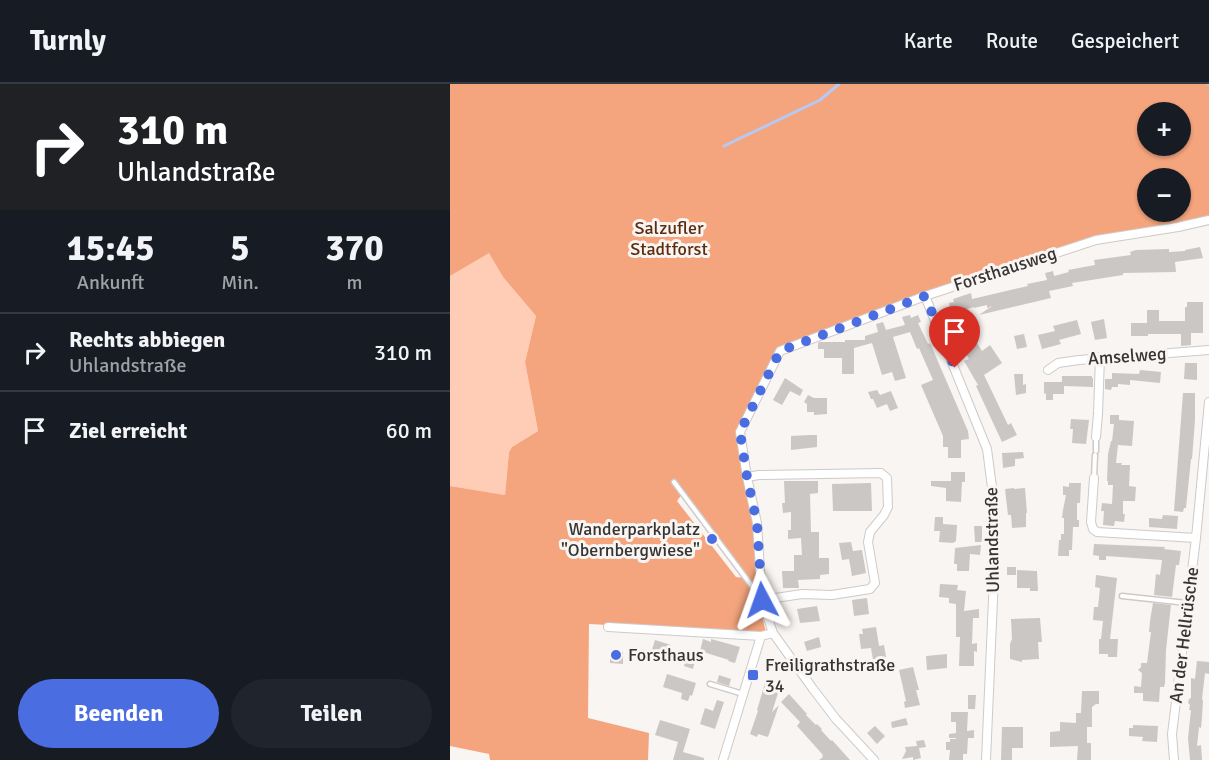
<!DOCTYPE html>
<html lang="de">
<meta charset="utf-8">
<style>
:root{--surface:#171b24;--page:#20242c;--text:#f1f3f6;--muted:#9ea1a6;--line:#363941;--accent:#4a6ee2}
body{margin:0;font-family:Signika,sans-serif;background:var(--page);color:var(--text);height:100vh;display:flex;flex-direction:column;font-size:22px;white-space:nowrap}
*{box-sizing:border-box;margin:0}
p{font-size:20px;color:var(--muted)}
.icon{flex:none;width:33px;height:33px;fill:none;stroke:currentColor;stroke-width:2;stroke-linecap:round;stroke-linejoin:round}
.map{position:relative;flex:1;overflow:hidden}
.panel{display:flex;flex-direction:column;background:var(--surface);width:450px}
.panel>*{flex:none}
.banner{background:#202124;color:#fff;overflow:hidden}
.controls{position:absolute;left:687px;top:18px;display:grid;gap:12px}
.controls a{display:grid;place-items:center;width:54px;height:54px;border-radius:50%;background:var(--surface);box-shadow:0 2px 4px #0004;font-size:30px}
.pin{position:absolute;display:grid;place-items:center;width:51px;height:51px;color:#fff;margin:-62px -26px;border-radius:50% 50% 50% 0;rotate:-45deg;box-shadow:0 0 6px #0007}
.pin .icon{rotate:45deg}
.me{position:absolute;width:66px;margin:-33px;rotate:356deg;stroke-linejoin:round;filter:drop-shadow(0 0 4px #0008)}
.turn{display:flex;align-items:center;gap:21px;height:126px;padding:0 18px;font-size:27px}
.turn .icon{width:78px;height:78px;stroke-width:2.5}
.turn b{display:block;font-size:42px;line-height:51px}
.eta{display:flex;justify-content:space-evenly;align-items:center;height:102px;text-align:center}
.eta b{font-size:36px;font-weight:700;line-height:42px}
.action{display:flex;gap:12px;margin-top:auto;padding:12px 18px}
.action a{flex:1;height:69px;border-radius:36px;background:var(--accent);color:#fff;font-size:24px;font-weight:700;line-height:69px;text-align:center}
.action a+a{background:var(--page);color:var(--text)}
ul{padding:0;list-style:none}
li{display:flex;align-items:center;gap:18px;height:78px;padding:0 18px;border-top:2px solid var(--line)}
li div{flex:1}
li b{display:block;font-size:22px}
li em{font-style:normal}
header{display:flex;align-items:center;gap:36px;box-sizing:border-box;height:84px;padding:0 30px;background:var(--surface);border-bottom:2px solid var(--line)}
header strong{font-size:28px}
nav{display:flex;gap:33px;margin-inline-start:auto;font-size:21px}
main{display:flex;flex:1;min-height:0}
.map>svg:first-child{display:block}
.green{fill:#ffcdb5}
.forest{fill:#f5a57d;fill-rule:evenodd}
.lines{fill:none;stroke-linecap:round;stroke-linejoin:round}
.stream{stroke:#b6c9f5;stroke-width:3}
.building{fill:#cbc7c5}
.service-casing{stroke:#cecac8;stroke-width:7}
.minor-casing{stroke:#cecac8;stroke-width:10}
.service{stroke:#fff;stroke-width:4}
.minor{stroke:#fff;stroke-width:8}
.route{stroke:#4a6ee2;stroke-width:10;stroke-dasharray:0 18}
.poi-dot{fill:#4a6ee2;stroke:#f9f5f2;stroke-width:2}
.labels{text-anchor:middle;stroke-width:6;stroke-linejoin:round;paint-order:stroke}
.park-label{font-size:18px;fill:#5d2b0e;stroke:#f9f5f2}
.street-label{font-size:18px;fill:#373534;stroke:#f9f5f2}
.poi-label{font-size:18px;fill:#373534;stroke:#f9f5f2;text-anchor:start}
</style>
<header>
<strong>Turnly</strong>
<nav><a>Karte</a><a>Route</a><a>Gespeichert</a></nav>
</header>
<main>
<section class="panel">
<div class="banner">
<div class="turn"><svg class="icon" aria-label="right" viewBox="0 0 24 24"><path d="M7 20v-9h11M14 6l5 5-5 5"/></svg><div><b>310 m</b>Uhlandstraße</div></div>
</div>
<div class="eta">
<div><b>15:45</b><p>Ankunft</p></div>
<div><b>5</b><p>Min.</p></div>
<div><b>370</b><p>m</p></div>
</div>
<ul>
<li><svg class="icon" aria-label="right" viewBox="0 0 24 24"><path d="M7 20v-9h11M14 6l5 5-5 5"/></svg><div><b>Rechts abbiegen</b><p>Uhlandstraße</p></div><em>310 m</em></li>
<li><svg class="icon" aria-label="arrive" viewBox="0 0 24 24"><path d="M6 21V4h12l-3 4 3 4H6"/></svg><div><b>Ziel erreicht</b></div><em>60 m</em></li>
</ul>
<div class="action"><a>Beenden</a><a>Teilen</a></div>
</section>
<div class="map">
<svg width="759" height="676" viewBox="0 0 759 676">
<rect width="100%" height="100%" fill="#f9f5f2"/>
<!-- green -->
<path class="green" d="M39,168L53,193L86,232L75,278L88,347L62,363L59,368L55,411L0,402V192Z"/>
<!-- forest -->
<path class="forest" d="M0,0H759V133L728,139L646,152L474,208L328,264L288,346L293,393L303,439L309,519L316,549L139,540L138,634L199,649L198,676H40L39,670L0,662V402L55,411L59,368L62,363L88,347L75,278L86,232L53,193L39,169L0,192ZM698,28H730V62H698ZM698,94H730V128H698ZM232,410L296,494L286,493L227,417Z"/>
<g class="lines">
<!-- stream -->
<path class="stream" d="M758,0H759
M274,62L370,16L389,0"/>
</g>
<!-- building -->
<path class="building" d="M750,163L753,174L725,178L726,188L673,189V191L622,199L623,202L599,207L601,214L529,231L542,222L537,224V221L524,224V223L510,227L511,229L502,232L499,219L504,218L503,215L521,209L522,215L578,202L577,200L597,196L595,189L603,187L604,192L619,188L618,186L645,181L644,176L681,171L680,168L686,166L719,165V168L735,167V166Z
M737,218H753V249H741V261L731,262V250H698V252H681V239H697V226H709V237H735V223H737Z
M460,231L461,234L468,231L471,238L468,239L478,260L480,259L518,347L519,355L511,356V374H498V363H493V352L471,301L483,296L469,264L467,265L460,248L443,253L456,294L445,297L442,288L432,291L422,259L404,264V290H392V274H374V265H368V259L370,258H395V256H415V252L428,248L426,240L433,238L436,246L455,241L452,233Z
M654,235L657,254L645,256L641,238Z
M627,236L631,250L609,256L611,260L592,265L588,251L605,247L603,242Z
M515,240L532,267L540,261L552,279L534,291L558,341L561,339L567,351L552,358L526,302L528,301L514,277L519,275L509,256L502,248Z
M574,250L577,263L567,265L564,252Z
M735,279H747V296L734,295Z
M690,286L711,288L710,299L680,296V301L668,300V303H662L661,306L655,305V295H662V289L689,290Z
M564,290H573V301L576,300V309L566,311Z
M612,292H642V294H643V303L614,302V310H603V316H596V309L594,310V298H612Z
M335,294L353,306L350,312L340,307L332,321L323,316Z
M427,306L430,311L441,307L448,324L440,327L437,320L427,324L423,315H421L418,308Z
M733,309H745V336L742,375H741L736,424H734L733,428L724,427Z
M358,311L364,314H377V330L364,331V328H357V320L354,318Z
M660,331H669V336L684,337L682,362L668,361L666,379H672L671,381H680L679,402L686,403L685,417H673V430H675L674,438L665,437L664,442L653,441L654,427H651L652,419L662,420L663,401H658V397H657L658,370L661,357H662L664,340H660Z
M621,335L639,336L636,360L622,359L623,345H620Z
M360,351H367V363L341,366V352Z
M573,368L574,374L565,375V382L553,384L552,369Z
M501,388H515V398H512L511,418L496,417V404L481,402V397H501Z
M334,397H368V409L360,410L361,448H369V474H379V490L370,491V495L348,496L349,504H333L332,487H344V471H352L351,454L338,455V446H341V428L333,429L332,419H335Z
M421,399L422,427H383L382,400Z
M619,399H631L630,419H627V436H629V443H623L622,466H619V472H608L609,456H611V450H614V434H612L613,426L616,411H613V402L619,403Z
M564,404V405L575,404L577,429H576V443L562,444L561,431H558L555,405Z
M713,431L728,432L727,445L699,443V434L712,435Z
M485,433H493V440L507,441L506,457L503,459L489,458L490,447H484Z
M524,442H532V458H525Z
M401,458L403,467L412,466L416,489L402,492L399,475L392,476L389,459Z
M644,460L715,463L714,465L731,467L729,481H726L722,513L704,511L706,490L710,491L712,476L656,472V476H649V472L643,471Z
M531,461L530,471L520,470L519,487H507V480H504L505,464Z
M557,483H566V491H557Z
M567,486L587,487L588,507H580V504H567Z
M646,491L667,494L660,555H668L667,573H658V570H649V555H651L653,537L643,536L644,523H648L650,504L645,503Z
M490,500L508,501L507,506L516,507L514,527L529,525V534H523L522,560L527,559V568L524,567V582H509L510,553H506V520L499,519V514L489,513Z
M417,514L419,530L404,532L402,516Z
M703,519L721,521L716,566L715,599L714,603H710L709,618L694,617H693V609H684V602L691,603L692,589L688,586L691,583V579H697L701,548H699L700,537Z
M367,522L370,537L350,539L347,525Z
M590,534L592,558H588L589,575L572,576V578L560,575V560L562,555L561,535Z
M426,543L429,562L434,561L436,573L423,576L421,564L411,565L409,550H413L412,545Z
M369,553L371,563L357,567L354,558Z
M253,555L261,558V555L290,563L285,579L278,577L279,576L250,567Z
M205,556L221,561L216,576L201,569Z
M160,567L173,568V580L160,579Z
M237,569L246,572L243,585L234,582Z
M497,570V584L477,586L476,572Z
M747,577L759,578V590L755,589L752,615L753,616L752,634L751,644L749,643L747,662L751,661L752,676H740L738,654L741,626H739L740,621L738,619L739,615L741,614V594L745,595Z
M463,583L469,606H466L470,621L455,624L454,618L456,617L449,586Z
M217,590L246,599L242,612L240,611L238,617L231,615L232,609L213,603Z
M269,591L281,595L279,602L267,598Z
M315,599L330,603L322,628L329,621L318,653L308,650L307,653L300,650L308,627L307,626Z
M632,607H649V620H646L642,623V643H637V659H641V676H627L628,662L600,663V648L610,647V638L626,639V629H631Z
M339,610L357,630L356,631L366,641L367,640L372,645L371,646L381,657L382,656L400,676H369L373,673L372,672L373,671L347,642L350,638L331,618Z
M518,611H526L525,625H518Z
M267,616L274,618L265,645L250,640L255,624L263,627Z
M501,628H518L517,647L524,646V654H518L517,670H513V676H499L500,666H496V658H500V655H506V654H499V650L506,649V638H501Z
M456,634L458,641L442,644L441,638Z
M210,636L240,645L233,668L254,674V676H223L228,658L205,651Z
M683,641L708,642L707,658L692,657L693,653L679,652V644H683Z
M425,642L435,652L427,660L417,649Z
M552,643H573V664H562V676H551Z
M474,656L476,663L469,664L471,674L463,676V673L452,675L456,667L455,663L467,662L466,657Z"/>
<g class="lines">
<defs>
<path id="service" d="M646,367V353
M644,394L645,371
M224,398L310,513
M672,512L737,519
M260,600L293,610"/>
<path id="minor" d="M475,212L537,365L545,426V469L536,676
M598,286L608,279L629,276L759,266
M646,353L648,330L650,273
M297,393L309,391L431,389L437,394L438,423L434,431L420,448L418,458L425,499L420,505L382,511L352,510L312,516
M644,394L641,438L643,445L647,448L746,454
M158,543L311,552
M273,676L311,552L323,549
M424,676L386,635L363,605L323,549L312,516L307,439L297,393L290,348L330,267L475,212L646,156L728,143L759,136
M724,676L722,650L746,454L759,318"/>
</defs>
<!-- service casing -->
<use href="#service" class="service-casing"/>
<!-- minor casing -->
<use href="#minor" class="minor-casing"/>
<!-- service -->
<use href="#service" class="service"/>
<!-- minor -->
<use href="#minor" class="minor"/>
</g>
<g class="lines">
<!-- route -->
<path class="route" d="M312,516L307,439L297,393L290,348L330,267L475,212L505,284"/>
</g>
<!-- markers -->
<g class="poi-dot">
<circle cx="262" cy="455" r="6"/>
<circle cx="166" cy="571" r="6"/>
<rect x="297" y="585" width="12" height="12" rx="3"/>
</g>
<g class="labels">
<!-- park labels -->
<g class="park-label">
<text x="219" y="150">Salzufler<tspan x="219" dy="21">Stadtforst</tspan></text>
</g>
<!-- street labels -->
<g class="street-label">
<text transform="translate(555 185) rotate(-18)" y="6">Forsthausweg</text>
<text transform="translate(677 272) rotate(-4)" y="6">Amselweg</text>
<text transform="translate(542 456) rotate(-91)" y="6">Uhlandstraße</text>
<text transform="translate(734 551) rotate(-83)" y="6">An der Hellrüsche</text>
</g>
<!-- poi labels -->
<g class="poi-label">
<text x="250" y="451" text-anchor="end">Wanderparkplatz<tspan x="250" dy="21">"Obernbergwiese"</tspan></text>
<text x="178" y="577">Forsthaus</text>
<text x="315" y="587">Freiligrathstraße<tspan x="315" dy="21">34</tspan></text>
</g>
</g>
</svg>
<div class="controls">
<a>+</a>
<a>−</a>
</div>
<div class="pin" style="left:505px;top:284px;background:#d93025"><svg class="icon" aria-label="arrive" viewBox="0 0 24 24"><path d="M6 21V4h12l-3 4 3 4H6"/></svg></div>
<svg class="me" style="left:312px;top:516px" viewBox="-20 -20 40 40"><path d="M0-17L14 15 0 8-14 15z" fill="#4a6ee2" stroke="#fff" stroke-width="4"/></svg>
</div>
</main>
